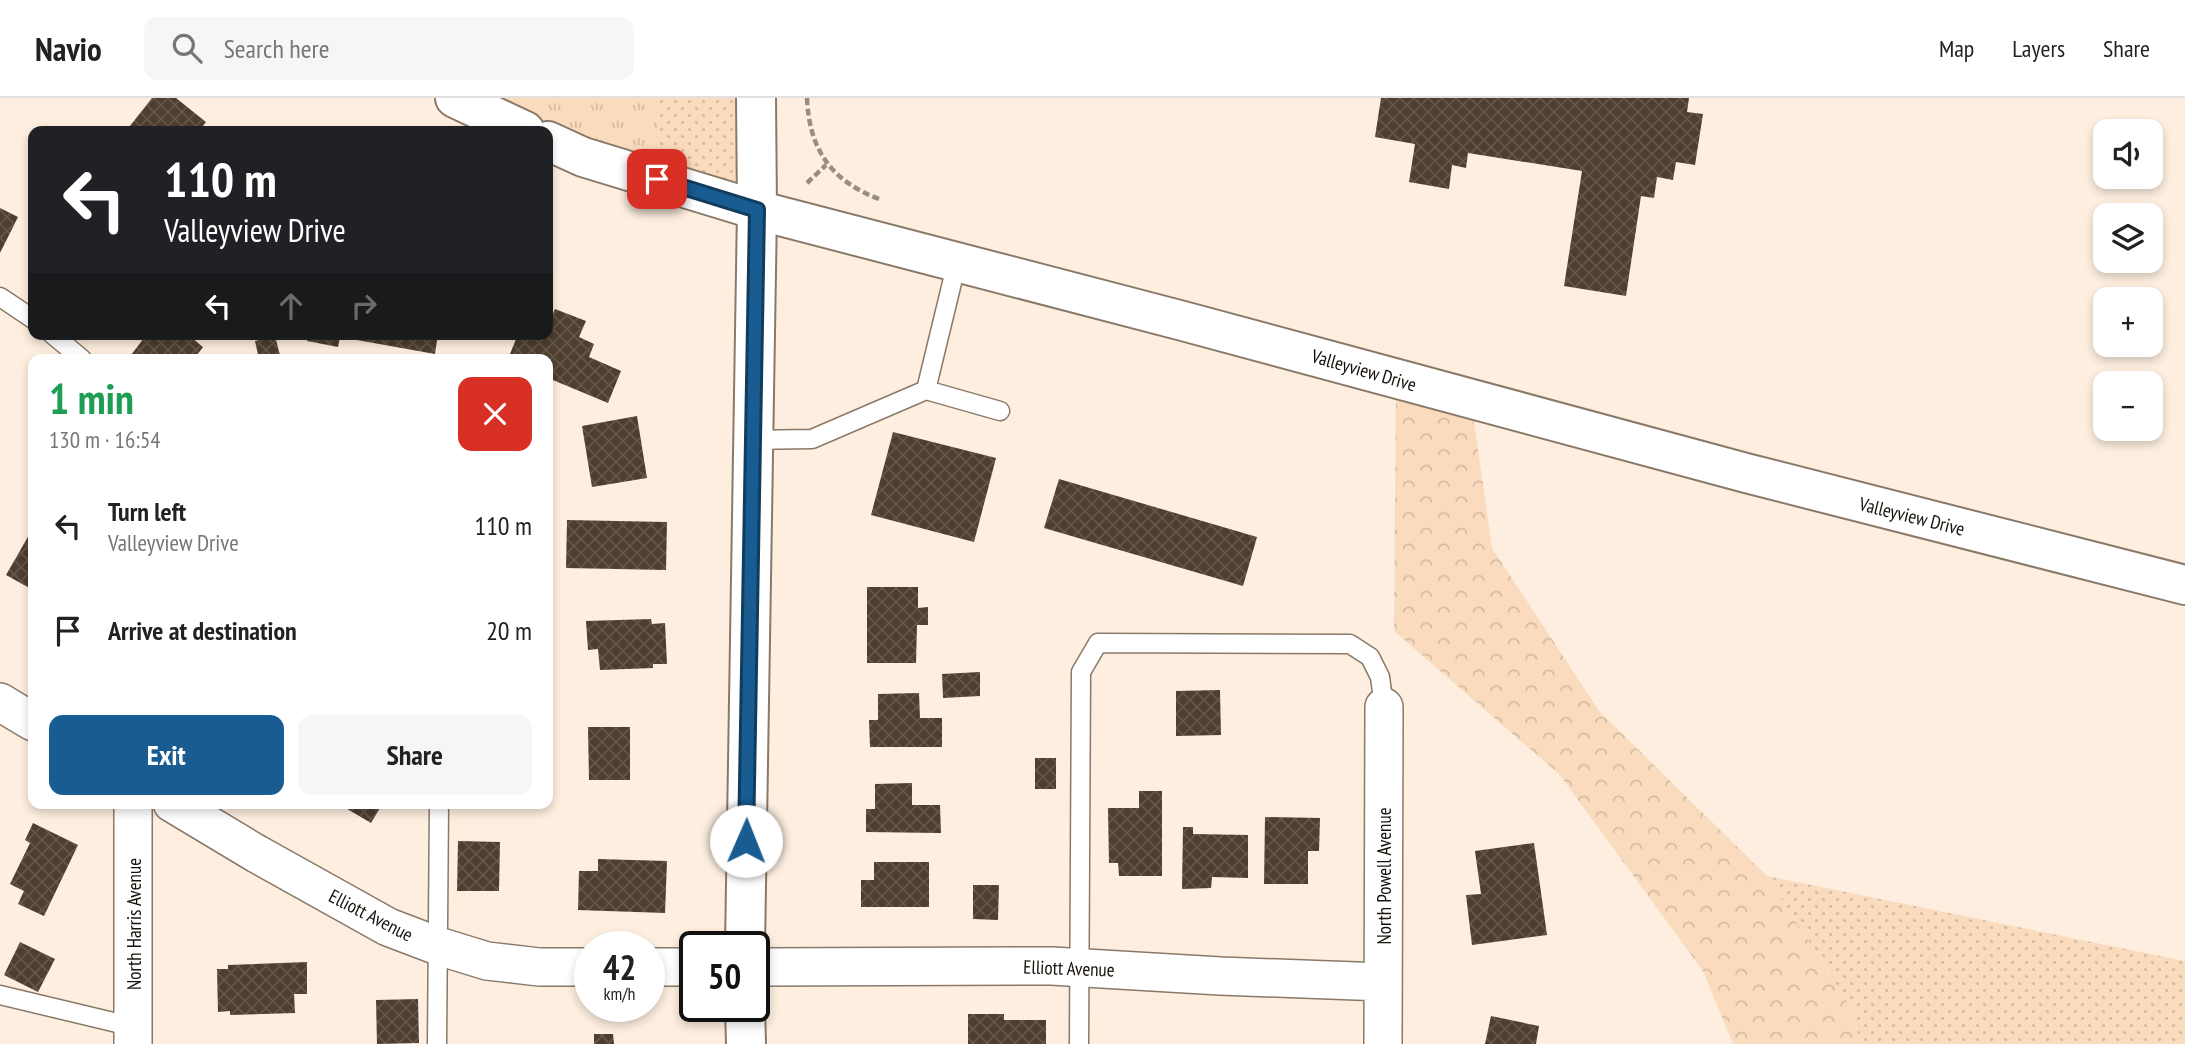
<!DOCTYPE html>
<meta charset="utf-8">
<style>
:root{--surface:#fff;--page:#f6f6f6;--text:#222;--muted:#767676;--line:#e0e0e0;--accent:#185c91}
body{margin:0;font-family:"PT Sans Narrow",sans-serif;background:var(--page);color:var(--text);height:100vh;display:flex;flex-direction:column;font-size:26px;white-space:nowrap}
*{box-sizing:border-box;margin:0}
p{font-size:23px;color:var(--muted)}
.icon{flex:none;width:38px;height:38px;fill:none;stroke:currentColor;stroke-width:2;stroke-linecap:round;stroke-linejoin:round}
.map{position:relative;flex:1;overflow:hidden}
.panel{position:absolute;left:28px;top:256px;width:525px;height:455px;display:flex;flex-direction:column;background:var(--surface);border-radius:14px;box-shadow:0 4px 10px #0003}
.panel>*{flex:none}
.top-card{position:absolute;left:28px;top:28px;width:525px;height:214px;border-radius:14px;box-shadow:0 4px 10px #0003;background:#202124;color:#fff;overflow:hidden}
.fabs{position:absolute;left:2093px;top:21px;display:grid;gap:14px}
.fabs a{display:grid;place-items:center;width:70px;height:70px;border-radius:14px;background:var(--surface);box-shadow:0 4px 10px #0003;font-size:35px}
.speed{position:absolute;left:574px;top:833px;display:flex;gap:14px;font-size:35px;font-weight:700;text-align:center}
.speed>*{display:grid;place-content:center;width:91px;height:91px;border-radius:50%;background:var(--surface);box-shadow:0 4px 10px #0003;line-height:1}
.speed small{font-size:18px;font-weight:400}
.speed .limit{border:4px solid #111;border-radius:10px;background:#fff;color:#111}
.pin{position:absolute;display:grid;place-items:center;width:60px;height:60px;color:#fff;margin:-30px;border-radius:14px;box-shadow:0 4px 10px #0006}
.me{position:absolute;width:77px;margin:-38px;rotate:1deg;stroke-linejoin:round;filter:drop-shadow(0 0 5px #0008)}
.turn{display:flex;align-items:center;gap:24px;height:147px;padding:0 21px;font-size:32px}
.turn .icon{width:91px;height:91px;stroke-width:2.5}
.turn b{display:block;font-size:49px;line-height:60px}
.lanes{display:flex;align-items:center;height:66px;padding:0 21px;background:#0003;justify-content:center;gap:35px;direction:ltr}
.lanes .off{opacity:.35}
.round{display:grid;place-items:center;flex:none;width:74px;height:74px;border-radius:14px;background:var(--page)}
.headline{display:flex;align-items:center;justify-content:space-between;height:119px;padding:0 21px}
h1{font-size:42px;font-weight:700;line-height:52px;color:#1e9e55}
.primary-button{display:flex;gap:14px;margin-top:auto;padding:14px 21px}
.primary-button a{flex:1;height:80px;border-radius:14px;background:var(--accent);color:#fff;font-size:28px;font-weight:700;line-height:80px;text-align:center}
.primary-button a+a{background:var(--page);color:var(--text)}
ul{padding:0;list-style:none}
li{display:flex;align-items:center;gap:21px;height:105px;padding:0 21px}
li div{flex:1}
li b{display:block;font-size:26px}
li em{font-style:normal}
header{display:flex;align-items:center;gap:42px;box-sizing:border-box;height:98px;padding:0 35px;background:var(--surface);border-bottom:2px solid var(--line)}
header strong{font-size:33px}
nav{display:flex;gap:38px;margin-inline-start:auto;font-size:24px}
.search{width:490px;height:63px;background:var(--page);display:flex;align-items:center;gap:18px;box-sizing:border-box;padding:0 24px;border-radius:14px;color:var(--muted);font-size:26px}
.map>svg:first-child{display:block}
.grass{fill:url(#grass-dots)}
.forest{fill:url(#forest-crowns)}
.park{fill:url(#park-tufts)}
.building{fill:url(#building-cross-hatch)}
.lines{fill:none;stroke-linecap:round;stroke-linejoin:round}
.service-casing{stroke:#8a7968;stroke-width:21}
.minor-casing{stroke:#8a7968;stroke-width:40}
.tertiary-casing{stroke:#8a7968;stroke-width:42}
.secondary-casing{stroke:#8a7968;stroke-width:42}
.path{stroke:#988d82;stroke-width:4.5;stroke-dasharray:7 3.5;stroke-linecap:butt}
.service{stroke:#fff;stroke-width:18}
.minor{stroke:#fff;stroke-width:37}
.tertiary{stroke:#fff;stroke-width:38}
.secondary{stroke:#fff;stroke-width:38}
.route-casing{stroke:#103c5e;stroke-width:18}
.route{stroke:#185c91;stroke-width:12}
.labels{text-anchor:middle;stroke-width:7;stroke-linejoin:round;paint-order:stroke}
.street-label{font-size:19px;fill:#17110b;stroke:#fff}
</style>
<header>
<strong>Navio</strong>
<div class="search"><svg class="icon" aria-label="search" viewBox="0 0 24 24"><circle cx="10" cy="10" r="6"/><path d="M15 15l6 6"/></svg>Search here</div>
<nav><a>Map</a><a>Layers</a><a>Share</a></nav>
</header>
<div class="map">
<svg width="2185" height="946" viewBox="0 0 2185 946">
<defs>
<pattern id="grass-dots" width="8" height="8" patternUnits="userSpaceOnUse" patternTransform="scale(1.75)"><rect width="8" height="8" fill="#fadbbd"/><path d="M2 2h.1M6 6h.1" fill="none" stroke="#d6bba1" stroke-width="1.8" stroke-linecap="round"/></pattern>
<pattern id="forest-crowns" width="20" height="18" patternUnits="userSpaceOnUse" patternTransform="scale(1.75)"><rect width="20" height="18" fill="#fadbbd"/><path d="M2 6a3 3 0 1 1 6 0M12 15a3 3 0 1 1 6 0" fill="none" stroke="#d6bba1"/></pattern>
<pattern id="park-tufts" width="24" height="20" patternUnits="userSpaceOnUse" patternTransform="scale(1.75)"><rect width="24" height="20" fill="#fadbbd"/><path d="M3 7l-1-3M5 7V3M7 7l1-3M15 17l-1-3M17 17v-4M19 17l1-3" fill="none" stroke="#d6bba1"/></pattern>
<pattern id="building-cross-hatch" width="8" height="8" patternUnits="userSpaceOnUse" patternTransform="scale(1.75)"><rect width="8" height="8" fill="#4d3e2f"/><path d="M0 0l8 8M0 8l8-8" fill="none" stroke="#63564a"/></pattern>
</defs>
<rect width="100%" height="100%" fill="#fdeedf"/>
<!-- grass -->
<path class="grass" d="M659,0H756L757,112L657,81Z
M1767,778L2185,863V946H1860L1853,913Z"/>
<!-- forest -->
<path class="forest" d="M1396,280L1471,302L1492,450L1599,613L1767,778L1853,913L1860,946H1733L1703,873L1559,676L1394,533Z"/>
<!-- park -->
<path class="park" d="M455,0H659L657,81Z"/>
<!-- building -->
<path class="building" d="M152,0H176L206,24L199,33H126Z
M1381,0H1689L1687,14L1703,16L1695,67L1676,64L1673,82L1657,79L1654,100L1641,98L1626,198L1564,188L1582,73L1468,55L1466,70L1452,67L1449,91L1409,84L1415,46L1375,39Z
M0,110L18,119L0,155Z
M555,211L586,223L579,239L594,246L589,259L621,273L608,305L548,280V261H508L518,236H548V225H549Z
M147,236H187L203,249L194,261H128Z
M309,236H438L435,256L340,239L338,249L307,243Z
M275,238L281,261H259L255,243Z
M637,318L647,380L592,389L582,328Z
M893,334L996,360L974,444L871,417Z
M1059,381L1257,439L1243,488L1044,430Z
M567,422L667,424L666,472L566,470Z
M29,437L33,440V492L6,477Z
M867,489H918V510L928,509V527H917L916,565H867Z
M651,521L652,526L665,525L667,566H653V570L600,572L598,551L588,552L586,523Z
M980,574V598L943,600L942,576Z
M1220,592L1221,637L1176,638V593Z
M919,595L920,620H942V649H870L869,622H878V596Z
M588,629H630V682H589Z
M1035,660H1056V691H1035Z
M912,685V707H940L941,735L866,734V711H875V686Z
M1139,693H1162V778H1119L1118,765H1109L1108,710H1139Z
M337,705H383L371,725Z
M1265,719L1320,720L1319,753H1308V786H1264Z
M33,725L78,747L44,818L18,806L24,793L10,786L30,745L25,742Z
M1183,729H1193V736L1248,737V780L1212,779L1211,790L1182,791Z
M458,743L500,744L499,793H457Z
M1534,745L1547,837L1472,847L1466,797L1481,796L1475,753Z
M598,761L667,763L665,815L578,812L579,773H598Z
M874,764H929V809H861V782H874Z
M973,787H999L998,822L973,821Z
M20,844L55,861L38,894L4,877Z
M307,864V896H294L295,915L230,917V913L218,914L217,871H228V867Z
M418,901L419,945L377,946L376,902Z
M968,916H1004V922H1046V946H968Z
M1491,918L1539,928L1536,946H1485Z
M594,936H613L614,946H594Z"/>
<g class="lines">
<defs>
<path id="service" d="M0,199L33,221
M52,236L82,261
M926,292L1000,313
M752,342L812,341L926,292L957,164
M0,897L134,929
M437,946L439,705
M1079,946L1081,574L1098,545L1350,546L1370,559L1380,579L1384,609"/>
<path id="minor" d="M0,604L33,624
M133,705V946
M172,705L257,756L388,829L438,848L487,863L539,869H590
M649,869H695
M754,869L1052,868L1220,878L1383,884
M1383,946L1384,609"/>
<path id="tertiary" d="M455,0L525,33
M548,43L583,59L757,112L1183,223L1746,375L2185,487"/>
<path id="secondary" d="M745,849L757,112L756,0
M745,908L746,946"/>
</defs>
<!-- service casing -->
<use href="#service" class="service-casing"/>
<!-- minor casing -->
<use href="#minor" class="minor-casing"/>
<!-- tertiary casing -->
<use href="#tertiary" class="tertiary-casing"/>
<!-- secondary casing -->
<use href="#secondary" class="secondary-casing"/>
<!-- path -->
<path class="path" d="M807,0C809,51 831,83 879,101
M807,85L826,67"/>
<!-- service -->
<use href="#service" class="service"/>
<!-- minor -->
<use href="#minor" class="minor"/>
<!-- tertiary -->
<use href="#tertiary" class="tertiary"/>
<!-- secondary -->
<use href="#secondary" class="secondary"/>
</g>
<g class="lines">
<defs>
<path id="route" d="M657,81L757,112L746,743"/>
</defs>
<!-- route casing -->
<use href="#route" class="route-casing"/>
<!-- route -->
<use href="#route" class="route"/>
</g>
<g class="labels">
<!-- street labels -->
<g class="street-label">
<text transform="translate(1364 272) rotate(16)" y="7">Valleyview Drive</text>
<text transform="translate(1912 418) rotate(14)" y="7">Valleyview Drive</text>
<text transform="translate(1384 778) rotate(-90)" y="7">North Powell Avenue</text>
<text transform="translate(371 817) rotate(27)" y="7">Elliott Avenue</text>
<text transform="translate(134 826) rotate(-90)" y="7">North Harris Avenue</text>
<text transform="translate(1069 870) rotate(2)" y="7">Elliott Avenue</text>
</g>
</g>
</svg>
<div class="fabs">
<a><svg class="icon" aria-label="sound" viewBox="0 0 24 24"><path d="M4 9h4l5-4v14l-5-4H4zM17 9q2 3 0 6"/></svg></a>
<a><svg class="icon" aria-label="layers" viewBox="0 0 24 24"><path d="M12 4l9 5-9 5-9-5zM3 14l9 5 9-5"/></svg></a>
<a>+</a>
<a>−</a>
</div>
<div class="speed"><div>42<small>km/h</small></div><div class="limit">50</div></div>
<div class="pin" style="left:657px;top:81px;background:#d93025"><svg class="icon" aria-label="arrive" viewBox="0 0 24 24"><path d="M6 21V4h12l-3 4 3 4H6"/></svg></div>
<svg class="me" style="left:746px;top:743px" viewBox="-20 -20 40 40"><circle r="19" fill="#fff"/><path d="M0-13L10 11 0 6-10 11z" fill="#185c91"/></svg>
<div class="top-card">
<div class="turn"><svg class="icon" aria-label="left" viewBox="0 0 24 24"><path d="M17 20v-9H6M10 6l-5 5 5 5"/></svg><div><b>110 m</b>Valleyview Drive</div></div>
<div class="lanes"><svg class="icon" aria-label="left" viewBox="0 0 24 24"><path d="M17 20v-9H6M10 6l-5 5 5 5"/></svg><svg class="icon off" aria-label="ahead" viewBox="0 0 24 24"><path d="M12 20V5M6 11l6-6 6 6"/></svg><svg class="icon off" aria-label="right" viewBox="0 0 24 24"><path d="M7 20v-9h11M14 6l5 5-5 5"/></svg></div>
</div>
<section class="panel">
<div class="headline"><div><h1>1 min</h1><p>130 m · 16:54</p></div><a class="round" style="background:#d93025;color:#fff"><svg class="icon" aria-label="close" viewBox="0 0 24 24"><path d="M6 6l12 12M18 6L6 18"/></svg></a></div>
<ul>
<li><svg class="icon" aria-label="left" viewBox="0 0 24 24"><path d="M17 20v-9H6M10 6l-5 5 5 5"/></svg><div><b>Turn left</b><p>Valleyview Drive</p></div><em>110 m</em></li>
<li><svg class="icon" aria-label="arrive" viewBox="0 0 24 24"><path d="M6 21V4h12l-3 4 3 4H6"/></svg><div><b>Arrive at destination</b></div><em>20 m</em></li>
</ul>
<div class="primary-button"><a>Exit</a><a>Share</a></div>
</section>
</div>
